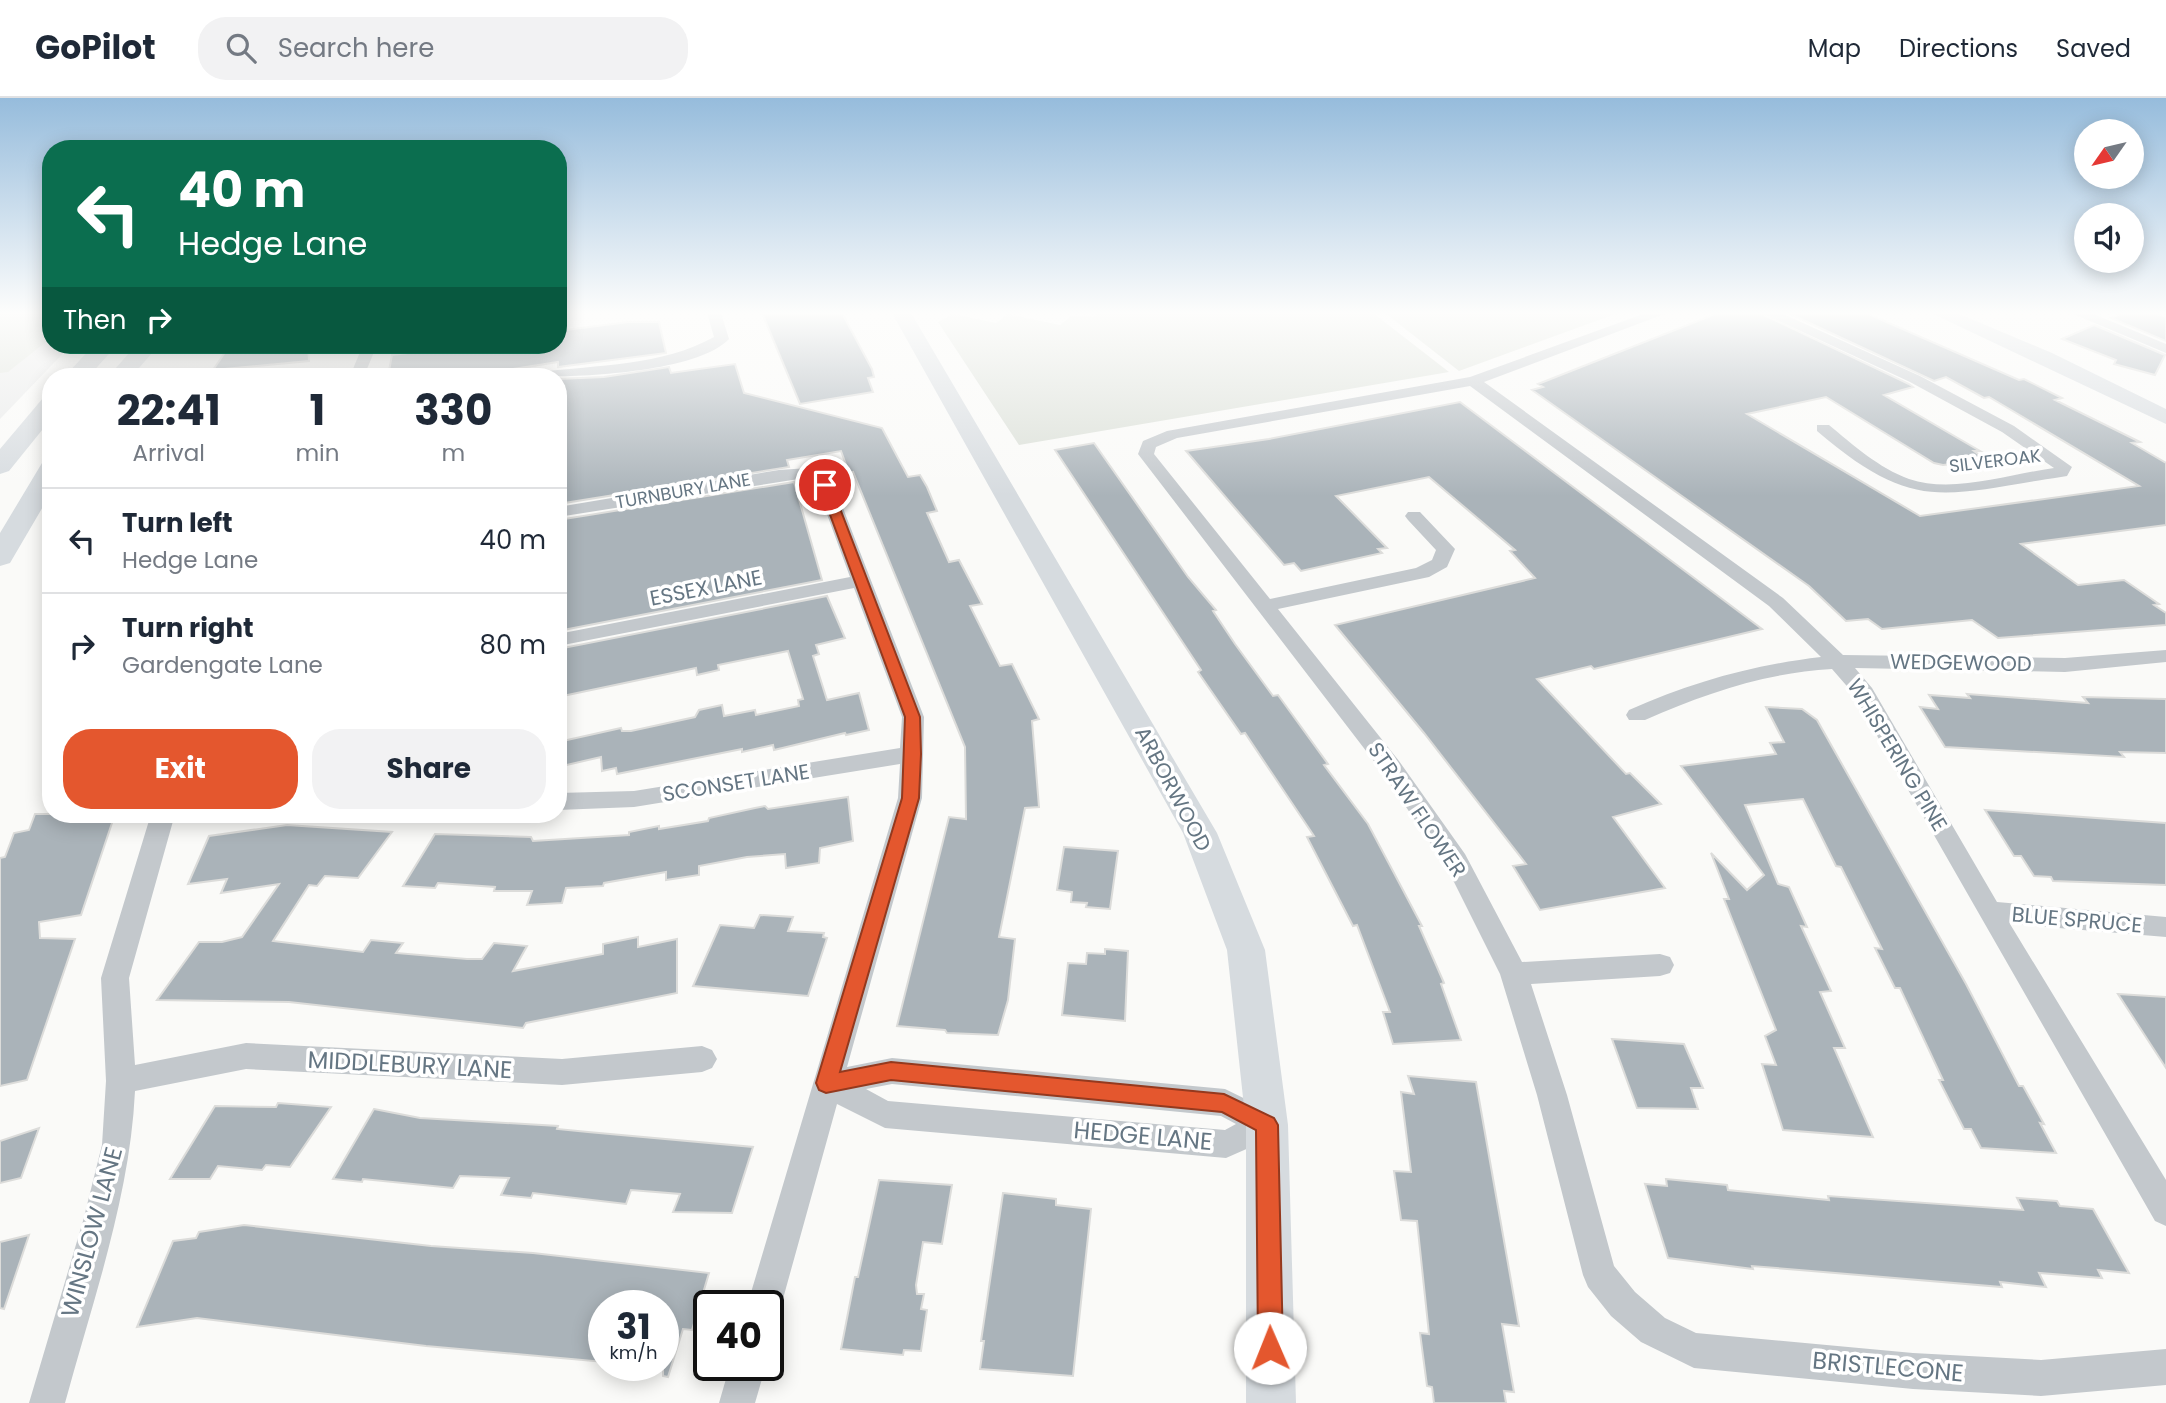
<!DOCTYPE html>
<style>
:root{--surface:#fff;--page:#f2f2f3;--text:#1f2937;--muted:#747a83;--line:#e0e1e3;--accent:#e4572e}
body{margin:0;font-family:Poppins,sans-serif;background:var(--page);color:var(--text);height:100vh;display:flex;flex-direction:column;font-size:26px;white-space:nowrap}
*{box-sizing:border-box;margin:0}
p{font-size:23px;color:var(--muted)}
.icon{flex:none;width:38px;height:38px;fill:none;stroke:currentColor;stroke-width:2;stroke-linecap:round;stroke-linejoin:round}
.map{position:relative;flex:1;overflow:hidden}
.side{position:absolute;left:42px;top:270px;width:525px;height:455px;display:flex;flex-direction:column;background:var(--surface);border-radius:28px;box-shadow:0 4px 18px #0003}
.side>*{flex:none}
.guide{position:absolute;left:42px;top:42px;width:525px;height:214px;border-radius:28px;box-shadow:0 4px 18px #0003;background:#0b6e4f;color:#fff;overflow:hidden}
.needle{width:46px;rotate:236deg}
.buttons{position:absolute;left:2074px;top:21px;display:grid;gap:14px}
.buttons a{display:grid;place-items:center;width:70px;height:70px;border-radius:50%;background:var(--surface);box-shadow:0 4px 18px #0003;font-size:35px}
.speed{position:absolute;left:588px;top:1192px;display:flex;gap:14px;font-size:35px;font-weight:700;text-align:center}
.speed>*{display:grid;place-content:center;width:91px;height:91px;border-radius:50%;background:var(--surface);box-shadow:0 4px 18px #0003;line-height:1}
.speed small{font-size:18px;font-weight:400}
.speed .limit{border:4px solid #111;border-radius:10px;background:#fff;color:#111}
.pin{position:absolute;display:grid;place-items:center;width:60px;height:60px;color:#fff;margin:-30px;border:4px solid #fff;border-radius:50%;box-shadow:0 2px 7px #0007}
.me{position:absolute;width:77px;margin:-38px;rotate:359deg;stroke-linejoin:round;filter:drop-shadow(0 0 5px #0008)}
.turn{display:flex;align-items:center;gap:24px;height:147px;padding:0 21px;font-size:32px}
.turn .icon{width:91px;height:91px;stroke-width:2.5}
.turn b{display:block;font-size:49px;line-height:60px}
.then{display:flex;align-items:center;height:66px;padding:0 21px;background:#0003;gap:14px;font-size:26px}
.eta{display:flex;justify-content:space-evenly;align-items:center;height:119px;text-align:center}
.eta b{font-size:42px;font-weight:700;line-height:49px}
.primary-button{display:flex;gap:14px;margin-top:auto;padding:14px 21px}
.primary-button a{flex:1;height:80px;border-radius:28px;background:var(--accent);color:#fff;font-size:28px;font-weight:700;line-height:80px;text-align:center}
.primary-button a+a{background:var(--page);color:var(--text)}
ul{padding:0;list-style:none}
li{display:flex;align-items:center;gap:21px;height:105px;padding:0 21px;border-top:2px solid var(--line)}
li div{flex:1}
li b{display:block;font-size:26px}
li em{font-style:normal}
header{display:flex;align-items:center;gap:42px;box-sizing:border-box;height:98px;padding:0 35px;background:var(--surface);border-bottom:2px solid var(--line)}
header strong{font-size:33px}
nav{display:flex;gap:38px;margin-inline-start:auto;font-size:24px}
.search{width:490px;height:63px;background:var(--page);display:flex;align-items:center;gap:18px;box-sizing:border-box;padding:0 24px;border-radius:28px;color:var(--muted);font-size:26px}
.map>svg:first-child{display:block}
.built{fill:#e8e9e9}
.green{fill:#dadfd7}
.building{fill:#aab3b9;stroke:#dcdcda;stroke-width:2}
.lines{fill:none;stroke-linecap:round;stroke-linejoin:round}
.street{fill:#c3c8cc;fill-rule:evenodd}
.secondary{fill:#d6dbdf;fill-rule:evenodd}
.primary{fill:#d6dbdf;fill-rule:evenodd}
.route{fill:#e4572e;stroke:#94391e;stroke-width:2}
.labels{text-anchor:middle;stroke-width:7;stroke-linejoin:round;paint-order:stroke}
.far-street-label{font-size:18px;fill:#657683;stroke:#fff}
.street-label{font-size:21px;fill:#657683;stroke:#fff}
.near-street-label{font-size:24px;fill:#657683;stroke:#fff}
</style>
<header>
<strong>GoPilot</strong>
<div class="search"><svg class="icon" aria-label="search" viewBox="0 0 24 24"><circle cx="10" cy="10" r="6"/><path d="M15 15l6 6"/></svg>Search here</div>
<nav><a>Map</a><a>Directions</a><a>Saved</a></nav>
</header>
<div class="map">
<svg width="2166" height="1305" viewBox="0 0 2166 1305">
<rect width="100%" height="100%" fill="#fafaf8"/>
<!-- built -->
<path class="built" d="M0,215H51V247H71L0,321Z"/>
<!-- green -->
<path class="green" d="M0,215H51V240L8,274L0,275Z
M1099,215H1373L1449,274L1019,347L938,224L953,216L996,225L1008,216L1060,227L1071,218L1094,219Z
M1385,215H1618L1459,273Z"/>
<!-- building -->
<path class="building" d="M762,215H842L872,271L874,279L868,280L873,294L800,306Z
M1718,215H1760L1909,286L1913,289L1884,297L1980,353H1974L1986,362L1943,367L1934,365L1826,299L1747,316L1920,418L2139,388L1989,299L1984,300L1946,279L1934,283L1788,215H1866L2019,282L2024,281L2062,300L2055,302L2140,344L2132,345L2166,365V427L2021,446L2078,487L2124,482L2159,506L2154,507L2166,515V527L1998,540L1972,522L1882,531L1868,521L1846,523L1809,488L1532,292L1543,289L1538,286Z
M2122,215H2154L2166,219V243L2111,220Z
M628,224H659L666,255L558,269V264L469,278H388L392,257L472,247H558V233Z
M2094,227L2165,257L2155,277L2114,266L2116,262L2062,241Z
M230,247H308L309,263L213,272Z
M735,266L744,295L882,330L908,379L920,377L927,389L937,413L927,415L949,464L959,462L982,506L970,508L1000,568L1012,566L1039,621L1032,623L1039,709L1025,710L999,839L1015,841L1008,902L998,937L947,935L945,932L897,928L949,719L966,721L965,649L853,374L849,375L841,353L787,362L789,369L558,406V281L604,279L669,269L671,275Z
M1460,304L1762,531L1594,571L1591,568L1537,581L1626,676L1630,675L1661,706L1613,719L1665,790L1540,812L1513,768L1526,766L1424,635L1335,527L1535,480L1510,453L1515,452L1429,379L1336,398L1387,450L1378,451L1382,455L1301,473L1294,465L1284,467L1186,353L1269,341Z
M1094,345L1188,479L1216,512L1213,513L1235,546L1273,598L1278,597L1328,666L1324,667L1368,726L1422,828H1419L1444,885L1441,886L1461,942L1393,946L1383,914H1390L1357,827L1353,828L1307,739L1314,738L1245,635L1241,636L1198,574L1201,572L1055,352Z
M794,384L822,482L558,533V422Z
M827,498L845,540L816,547L819,556L813,558L827,602L859,595L869,632L846,637L845,635L774,652L773,647L742,654V651L617,676L616,670L602,673L601,659L558,669V644L621,630L622,633H631L695,619L699,612L722,607L724,618L755,612L756,617L799,608L798,602L803,601L788,553L718,567L719,572L697,577L696,570L558,599V551Z
M1967,596L2088,605L2083,599L2166,601V655L2120,654L2124,659L1945,649L1920,609L1938,611L1929,597L1970,600Z
M1766,609L1802,611L1817,622L1966,886L2019,988H2023L2044,1026L2040,1025L2056,1055L1981,1050L1971,1031H1964L1939,982H1943L1900,890H1895L1875,850L1882,851L1841,769L1836,768L1803,701L1745,707L1778,786L1789,789L1807,829L1801,828L1831,893L1820,894L1845,950H1834L1873,1039L1783,1032L1762,966L1776,967L1765,938L1776,932L1724,801H1729L1711,755L1747,792L1764,777L1681,668L1776,656L1770,645L1784,644Z
M848,699L853,743L820,750L819,765L786,770L785,756L747,759L699,768V777L666,782V774L604,785L603,788L566,790L562,805L527,807L532,793H494L495,789L438,785L435,790L403,788L435,736L531,739L533,743L629,737V734L659,728V731L708,723L709,720L755,710L765,708L768,711Z
M1985,712L2166,725V787L2053,783L2051,779L2034,778L2021,758H2014Z
M35,716H115L81,817L39,824L40,840L75,841L27,982L0,988V760L5,759L14,735L29,732Z
M287,727L392,734L358,780L325,778L317,788L309,787L273,843L363,854L371,842L403,845L396,855L467,861H482L494,845L527,848L513,873L603,856V846L638,839V849L677,841V895L526,925L523,930L289,904L157,902L199,844H222L242,839L279,786L221,795L227,781L188,786L209,738Z
M1064,749L1118,753L1110,811L1086,809L1087,805L1071,804L1072,794L1057,792Z
M760,817L793,819L788,833L824,835L823,839L827,840L808,898L693,888L720,827L754,830Z
M1105,851L1128,853L1125,923L1062,917L1068,865L1086,866L1087,855L1105,856Z
M2118,896L2166,899V970Z
M1612,941L1684,946L1703,990H1691L1698,1011L1637,1010Z
M1408,978L1476,984L1519,1228L1502,1226L1514,1294L1504,1293L1506,1305H1434L1432,1289L1427,1288L1420,1235L1429,1236L1417,1123L1401,1122L1394,1073L1411,1074L1401,994L1414,996Z
M278,1005L331,1009L290,1069L266,1067L262,1072L218,1068L210,1081H170L215,1008L276,1009Z
M374,1011L420,1020L558,1028L557,1031L588,1034L753,1049L732,1115L673,1114L680,1096L631,1092L626,1106L533,1095L531,1100L501,1097L509,1080L460,1078L453,1090L363,1081L362,1084L333,1081Z
M39,1030L21,1080L0,1085V1043Z
M1666,1081L1727,1087L1728,1092L1829,1102L1828,1098L2023,1112L2017,1100L2057,1103L2060,1108L2093,1111L2129,1175L2098,1172L2102,1180L2039,1175L2046,1189L2000,1184L2002,1189L1752,1168L1753,1171L1668,1160L1645,1086L1667,1088Z
M879,1082L952,1087L942,1146L923,1144L916,1187L917,1196H924L921,1211L927,1212L921,1253L904,1252L903,1257L841,1251L855,1179H858Z
M1003,1095L1056,1101V1107L1091,1111L1073,1278L980,1271L984,1243H981Z
M244,1127L431,1148L533,1155L709,1175L692,1232L683,1231L668,1279L663,1278V1208H604V1264L426,1248L197,1220L137,1229L173,1143L196,1140L199,1134Z
M29,1137L4,1211L0,1210V1144Z"/>
<g class="lines">
<!-- street -->
<path class="street" d="M707,215H721L729,241C697,275 573,280 532,278L539,274C597,267 662,268 714,239Z
M1646,215H1667L1484,284L1783,500L1843,557L2065,560L2166,552V564L2065,574L1855,570L1872,590L1997,804L2166,819V839L2010,826L2166,1082V1128L2155,1123L1852,594L1832,571C1765,575 1706,595 1645,622H1629L1626,617L1629,612C1692,584 1753,567 1821,559L1769,508L1470,288L1177,340L1156,349L1154,356L1270,501L1416,470L1432,462L1436,452L1408,422L1405,418L1408,414H1420L1455,451L1447,469L1429,479L1278,511L1399,663L1465,756L1522,864L1660,856L1670,859L1674,867L1670,875L1660,878L1531,886L1567,997L1614,1168L1635,1194L1665,1220L1696,1235L1913,1255L2041,1262L2166,1251V1287L2041,1298L1913,1291L1694,1270L1641,1244L1611,1218L1588,1189L1583,1177L1537,997L1500,876L1446,768L1383,675L1138,356L1143,343L1167,333L1470,279Z
M1762,215H1781L1920,278L2014,328L2072,369L2067,378L2061,379C1944,396 1915,417 1817,333V327H1829C1853,347 1879,370 1909,381C1953,396 2010,376 2054,370L2002,334L1910,284Z
M2071,215H2091L2166,246V255Z
M363,247H377L364,278H350Z
M809,370L834,387L924,619L922,700L847,969L892,960L1225,991L1278,1017L1282,1027L1278,1037L1226,1060L885,1030L837,1006L781,1208L776,1220L768,1223V1208H747L898,700L900,666L634,709L558,712V695L634,693L900,650L902,619L854,490L558,548V536L850,479L817,389L805,380L558,419V409L779,372ZM892,986L1221,1018L1236,1026L1225,1032L888,1003L866,991Z
M151,716H175L129,880L135,967L246,945L562,961L702,948L712,952L717,961L712,970L702,974L562,987L246,971L135,993C130,1099 93,1202 65,1305H29L83,1123L102,1047L106,983L101,880Z
M730,1267H766L755,1305H719Z"/>
<!-- secondary -->
<path class="secondary" d="M892,215H911L1217,735L1265,852L1288,1027L1296,1305H1246V1027L1227,852L1183,735Z
M1931,215H1957L2052,255L2166,311V326Z"/>
<!-- primary -->
<path class="primary" d="M94,247H117L89,278H65Z
M136,247H159L132,278H109Z
M51,298V321L9,373L0,376V351L43,300Z
M51,363V395L10,465L0,468V435L42,365Z"/>
</g>
<!-- sky -->
<linearGradient id="sky" x2="0" y2="1"><stop stop-color="#96bcdc"/><stop offset="0.54" stop-color="#fdfdfc"/><stop offset="1" stop-color="#fdfdfc" stop-opacity="0"/></linearGradient>
<rect width="2166" height="398" fill="url(#sky)"/>
<!-- route -->
<path class="route" d="M821,385L831,387L920,619L921,656L919,700L840,974L891,964L1224,996L1274,1020L1278,1027L1283,1250L1279,1258L1270,1262L1262,1258L1258,1250L1256,1032L1222,1014L891,982L826,995L819,992L816,985L902,700L905,619L819,387Z"/>
<g class="labels">
<!-- far-street labels -->
<g class="far-street-label">
<text transform="translate(1995 363) rotate(-7)" y="6">SILVEROAK</text>
<text transform="translate(683 393) rotate(-10)" y="6">TURNBURY LANE</text>
</g>
<!-- street labels -->
<g class="street-label">
<text transform="translate(706 490) rotate(-11)" y="7">ESSEX LANE</text>
<text transform="translate(1961 565) rotate(1)" y="7">WEDGEWOOD</text>
<text transform="translate(1897 657) rotate(59)" y="7">WHISPERING PINE</text>
<text transform="translate(736 685) rotate(-9)" y="7">SCONSET LANE</text>
<text transform="translate(1173 691) rotate(62)" y="7">ARBORWOOD</text>
<text transform="translate(1417 712) rotate(56)" y="7">STRAW FLOWER</text>
<text transform="translate(2077 822) rotate(5)" y="7">BLUE SPRUCE</text>
</g>
<!-- near-street labels -->
<g class="near-street-label">
<text transform="translate(410 967) rotate(3)" y="8">MIDDLEBURY LANE</text>
<text transform="translate(1143 1038) rotate(5)" y="8">HEDGE LANE</text>
<text transform="translate(92 1134) rotate(-75)" y="8">WINSLOW LANE</text>
<text transform="translate(1888 1269) rotate(5)" y="8">BRISTLECONE</text>
</g>
</g>
</svg>
<div class="buttons">
<a><svg class="needle" viewBox="-14 -14 28 28"><path d="M0-13l5 13h-10z" fill="#e53935"/><path d="M0 13l5-13h-10z" fill="#747a83"/></svg></a>
<a><svg class="icon" aria-label="sound" viewBox="0 0 24 24"><path d="M4 9h4l5-4v14l-5-4H4zM17 9q2 3 0 6"/></svg></a>
</div>
<div class="speed"><div>31<small>km/h</small></div><div class="limit">40</div></div>
<div class="pin" style="left:825px;top:387px;background:#d93025"><svg class="icon" aria-label="arrive" viewBox="0 0 24 24"><path d="M6 21V4h12l-3 4 3 4H6"/></svg></div>
<svg class="me" style="left:1270px;top:1250px" viewBox="-20 -20 40 40"><circle r="19" fill="#fff"/><path d="M0-13L10 11 0 6-10 11z" fill="#e4572e"/></svg>
<div class="guide">
<div class="turn"><svg class="icon" aria-label="left" viewBox="0 0 24 24"><path d="M17 20v-9H6M10 6l-5 5 5 5"/></svg><div><b>40 m</b>Hedge Lane</div></div>
<div class="then">Then<svg class="icon" aria-label="right" viewBox="0 0 24 24"><path d="M7 20v-9h11M14 6l5 5-5 5"/></svg></div>
</div>
<section class="side">
<div class="eta">
<div><b>22:41</b><p>Arrival</p></div>
<div><b>1</b><p>min</p></div>
<div><b>330</b><p>m</p></div>
</div>
<ul>
<li><svg class="icon" aria-label="left" viewBox="0 0 24 24"><path d="M17 20v-9H6M10 6l-5 5 5 5"/></svg><div><b>Turn left</b><p>Hedge Lane</p></div><em>40 m</em></li>
<li><svg class="icon" aria-label="right" viewBox="0 0 24 24"><path d="M7 20v-9h11M14 6l5 5-5 5"/></svg><div><b>Turn right</b><p>Gardengate Lane</p></div><em>80 m</em></li>
</ul>
<div class="primary-button"><a>Exit</a><a>Share</a></div>
</section>
</div>
